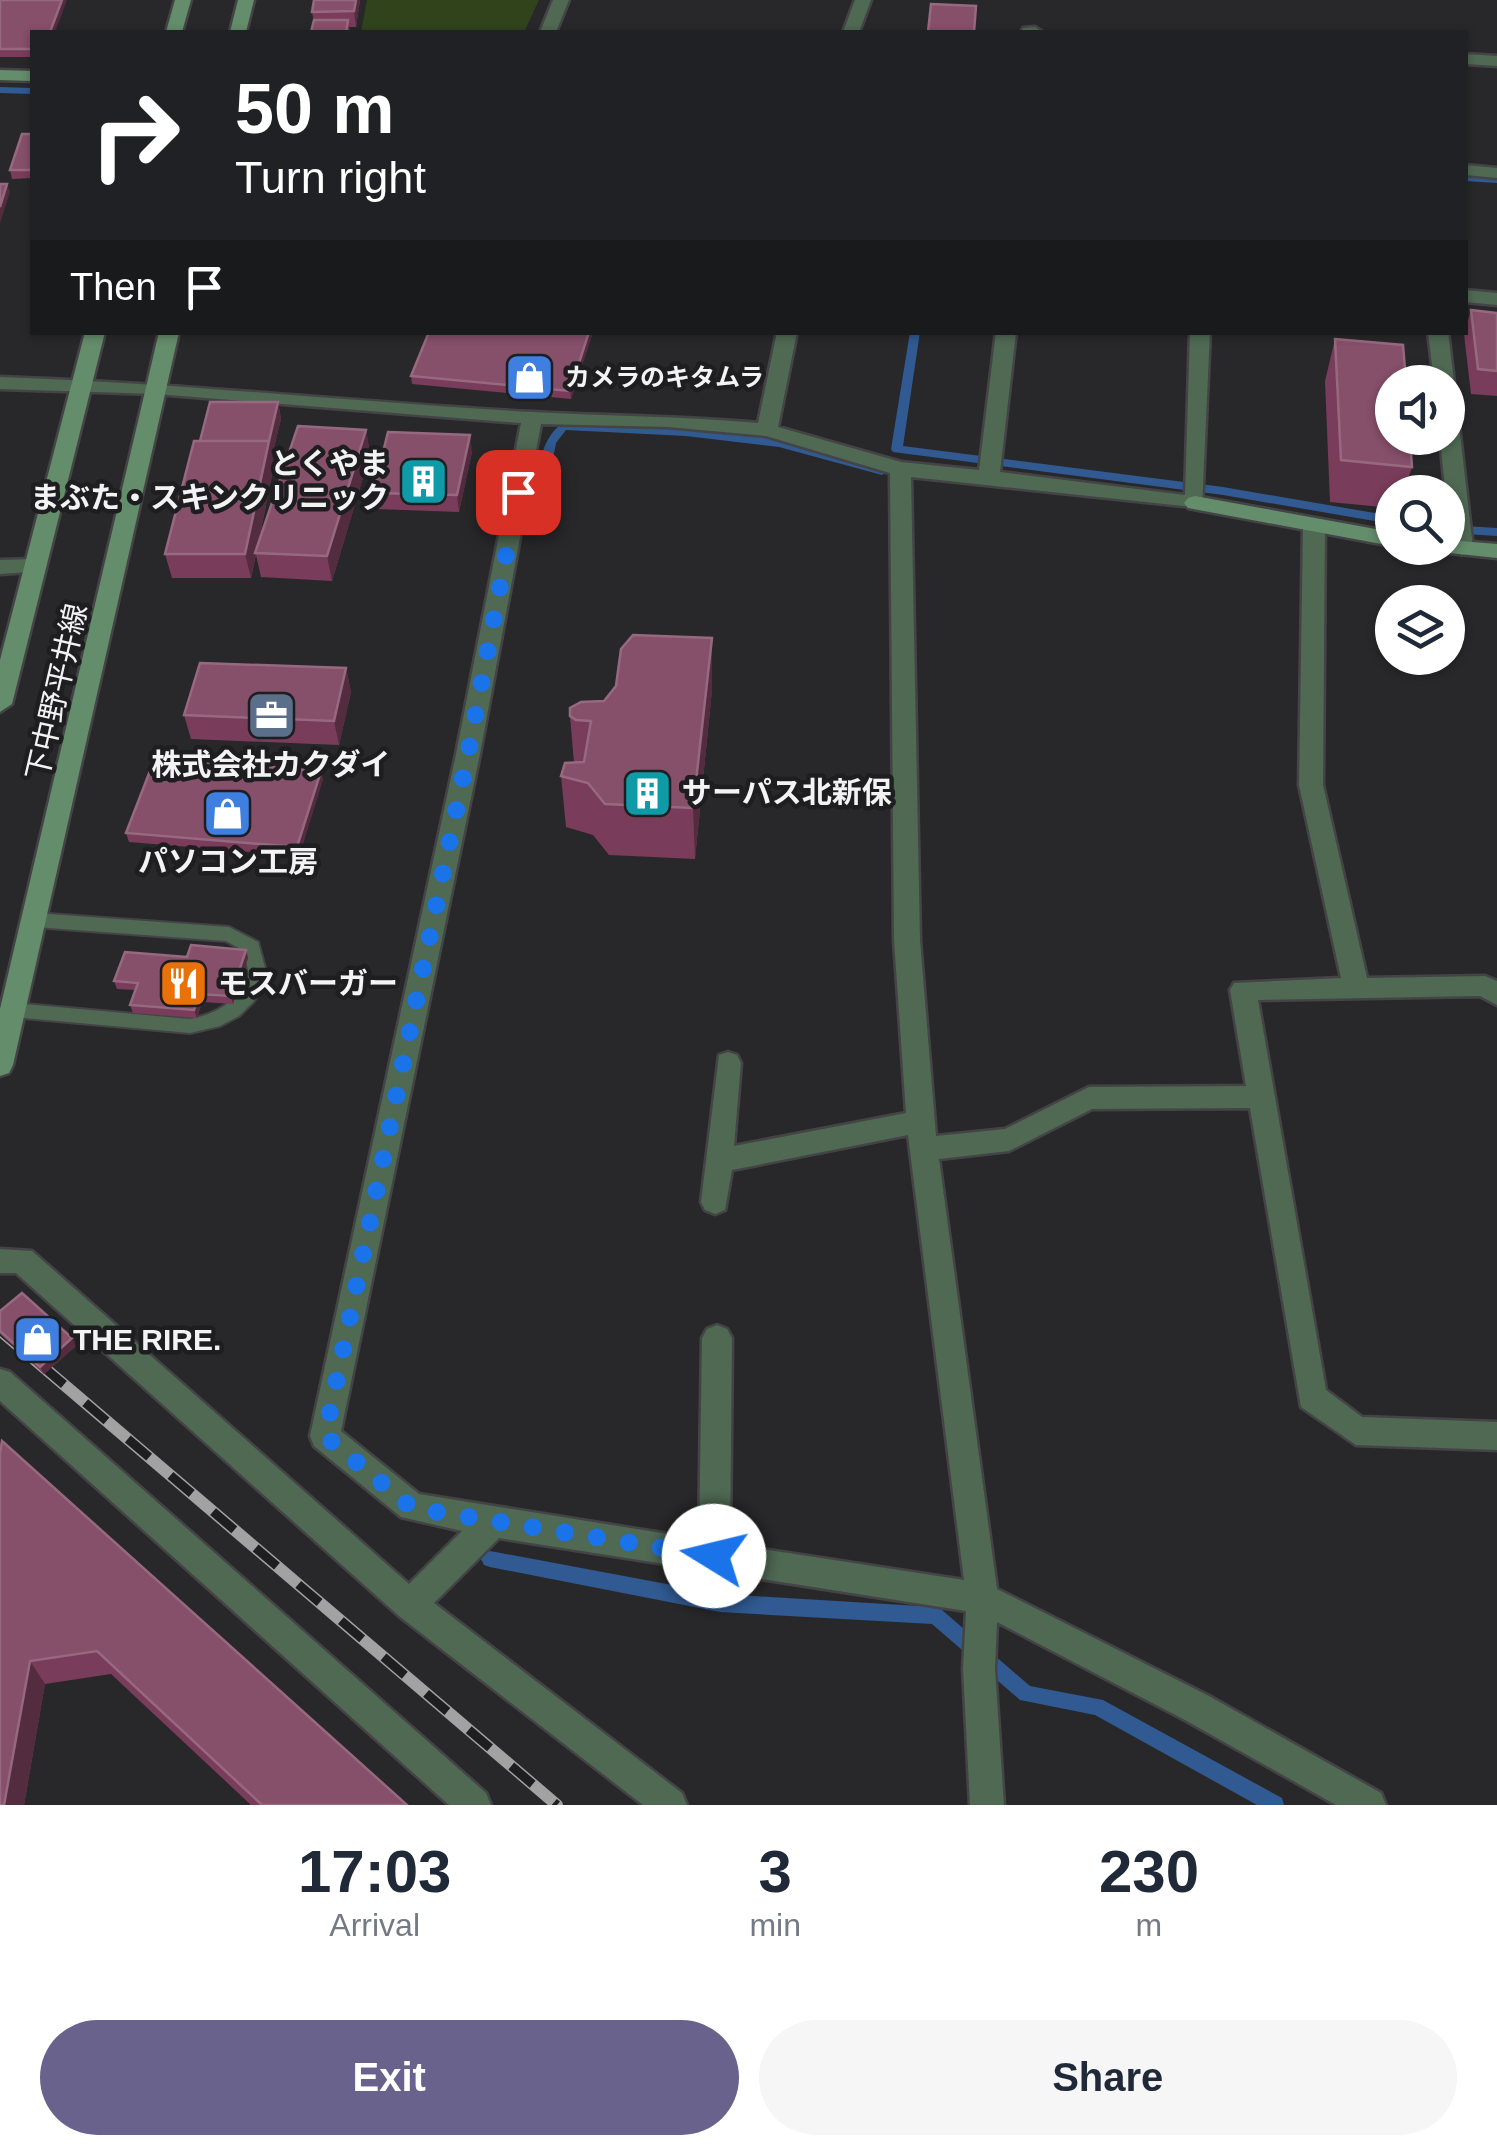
<!DOCTYPE html>
<meta charset="utf-8">
<style>
:root{--surface:#fff;--page:#f6f6f7;--text:#1f2937;--muted:#747a83;--accent:#68628c}
body{margin:0;font-family:Helvetica,"Noto Sans JP",sans-serif;background:var(--page);color:var(--text);height:100vh;display:flex;flex-direction:column;font-size:38px;white-space:nowrap}
*{box-sizing:border-box;margin:0}
p{font-size:32px;color:var(--muted)}
.icon{flex:none;width:55px;height:55px;fill:none;stroke:currentColor;stroke-width:2;stroke-linecap:round;stroke-linejoin:round}
.map{position:relative;height:1805px;overflow:hidden}
.sheet{display:flex;flex-direction:column;background:var(--surface);flex:1}
.sheet>*{flex:none}
.guide{position:absolute;left:30px;top:30px;width:1438px;height:305px;border-radius:0px;box-shadow:0 2px 8px #0004;background:#202124;color:#fff;overflow:hidden}
.tools{position:absolute;left:1375px;top:365px;display:grid;gap:20px}
.tools a{display:grid;place-items:center;width:90px;height:90px;border-radius:50%;background:var(--surface);box-shadow:0 2px 8px #0004;font-size:50px}
.pin{position:absolute;display:grid;place-items:center;width:85px;height:85px;color:#fff;margin:-42px;border-radius:20px;box-shadow:0 5px 15px #0006}
.me{position:absolute;width:110px;margin:-55px;rotate:279deg;stroke-linejoin:round;filter:drop-shadow(0 0 8px #0008)}
.turn{display:flex;align-items:center;gap:35px;height:210px;padding:0 40px;font-size:45px}
.turn .icon{width:130px;height:130px;stroke-width:2.5}
.turn b{display:block;font-size:70px;line-height:85px}
.then{display:flex;align-items:center;height:95px;padding:0 40px;background:#0003;gap:20px;font-size:38px}
.eta{display:flex;justify-content:space-evenly;align-items:center;height:170px;text-align:center}
.eta b{font-size:60px;font-weight:800;line-height:70px}
.cta{display:flex;gap:20px;margin-top:auto;padding:20px 40px}
.cta a{flex:1;height:115px;border-radius:60px;background:var(--accent);color:#fff;font-size:40px;font-weight:800;line-height:115px;text-align:center}
.cta a+a{background:var(--page);color:var(--text)}
.map>svg:first-child{display:block}
.green{fill:#30431b}
.lines{fill:none;stroke-linecap:round;stroke-linejoin:round}
.stream{fill:#305a91;fill-rule:evenodd}
.lane-casing{stroke:#444446;stroke-width:4}
.street-casing{stroke:#444446;stroke-width:5}
.secondary-casing{stroke:#444446;stroke-width:5}
.lane{fill:#4f6953;fill-rule:evenodd}
.street{fill:#4f6953;fill-rule:evenodd}
.secondary{fill:#648d6b;fill-rule:evenodd}
.rail-casing{stroke:#a2a2a3;stroke-width:12}
.rail{stroke:#1e1e20;stroke-width:9;stroke-dasharray:28;stroke-linecap:butt}
.wall{fill:#793c5a}
.shaded-wall{fill:#532c40}
.building{fill:#864f6a;stroke:#976980;stroke-width:2.5}
.route{stroke:#1a73e8;stroke-width:18;stroke-dasharray:0 32.4}
.labels{text-anchor:middle;stroke-width:9;stroke-linejoin:round;paint-order:stroke}
.far-poi-label{font-size:25px;font-weight:bold;fill:#f3f3f4;stroke:#1e1e20;text-anchor:start}
.poi-label{font-size:30px;font-weight:bold;fill:#f3f3f4;stroke:#1e1e20;text-anchor:start}
.street-label{font-size:30px;fill:#f3f3f4;stroke:#1e1e20}
</style>
<div class="map">
<svg width="1497" height="1805" viewBox="0 0 1497 1805">
<rect width="100%" height="100%" fill="#28282a"/>
<!-- green -->
<path class="green" d="M367,0H539L524,32H361Z"/>
<g class="lines">
<!-- stream -->
<path class="stream" d="M0,87L32,88V94L0,93Z
M1465,175L1497,177V183L1465,181Z
M910,332H920L903,446L1223,487L1392,516V524L1223,495L893,452L891,449Z
M563,423L686,428L779,439L886,468L888,471L882,475L779,447L686,436L566,430L556,443L544,508L538,512L534,511L532,508C538,479 537,440 563,423Z
M1448,525L1497,528V536L1448,533Z
M490,1551L720,1594L936,1607L942,1610L1030,1686L1103,1700L1282,1798L1284,1805H1257L1095,1715L1020,1700L932,1624L720,1612L490,1567L484,1565L481,1559L484,1553Z"/>
<defs>
<path id="lane" d="M35,913L229,927L258,942L267,975L254,1001L239,1016L220,1026L190,1033L13,1017L7,1015L4,1010L7,1005L13,1003L190,1019C218,1014 237,1001 249,975L244,951L226,941L35,927L29,925L26,920L29,915Z"/>
<path id="street" d="M553,0H569L556,32H540Z
M855,0H871L859,32H843Z
M1035,27L1043,32H1021L1023,28Z
M1465,54L1497,56V66L1465,64Z
M1465,165L1497,168V178L1465,175Z
M1465,290L1497,293V305L1465,302Z
M777,332H797L778,427L901,462L979,470L996,332H1016L1000,472L1185,495L1190,332H1210L1202,508L911,477L920,940L936,1136L1005,1129L1089,1087L1246,1086L1230,990L1234,983L1341,978L1299,785L1303,526L1314,519L1325,526L1323,785L1367,978L1485,976L1497,981V1005L1480,996L1258,1000L1326,1390L1362,1417L1497,1422V1450L1356,1445L1301,1407L1250,1108L1092,1109L1009,1151L939,1159L997,1589L1209,1696L1381,1793L1386,1805H1336L1185,1720L997,1622L995,1669L1004,1805H970L963,1669L966,1611L499,1538L434,1603L682,1793L687,1805H643L399,1616L16,1273H0V1249L32,1251L409,1584L462,1531L401,1517L314,1446L310,1436L456,754L521,423L156,394L0,389V377C178,383 353,402 531,412C607,416 682,416 758,423ZM541,424L668,427L766,436L890,473L894,940L906,1113L734,1146L741,1063L737,1055L728,1052L719,1055L701,1202L705,1210L715,1214L725,1210L732,1170L908,1135L964,1580L730,1544L732,1338L727,1329L717,1325L707,1329L702,1338L699,1539L419,1494L341,1431L480,754Z
M1428,332H1448L1454,382L1451,386L1434,382Z
M1448,410L1458,416L1473,548L1462,555L1451,548L1440,438H1448Z
M35,559L43,561L46,566L43,571L0,574V560Z
M0,1369L10,1372L486,1793L491,1805H449L0,1401Z"/>
<path id="secondary" d="M175,0H191L182,32H166Z
M238,0H254L246,32H230Z
M0,70L32,71V81L0,80Z
M85,332H105L12,704L0,712V660Z
M159,332H179L13,1065L9,1073L0,1076V1009Z
M1195,496L1392,532V546L1188,508L1184,503L1188,498Z
M1448,540L1497,544V558L1440,552L1438,548H1448Z"/>
</defs>
<!-- lane casing -->
<use href="#lane" class="lane-casing"/>
<!-- street casing -->
<use href="#street" class="street-casing"/>
<!-- secondary casing -->
<use href="#secondary" class="secondary-casing"/>
<!-- lane -->
<use href="#lane" class="lane"/>
<!-- street -->
<use href="#street" class="street"/>
<!-- secondary -->
<use href="#secondary" class="secondary"/>
<defs>
<path id="rail" d="M0,1330L557,1805"/>
</defs>
<!-- rail casing -->
<use href="#rail" class="rail-casing"/>
<!-- rail -->
<use href="#rail" class="rail"/>
</g>
<!-- wall -->
<path class="wall" d="M0,0L32,32V57H0Z
M360,0L356,27H349L350,32H311L314,23L312,12Z
M32,134V178L12,179L10,170Z
M1471,310L1497,313V396L1471,394L1464,334Z
M593,332L571,399L412,384L411,376Z
M1335,339L1412,467L1404,492H1392V508L1330,502L1325,381Z
M278,402L281,419L272,456L274,465L258,545L366,430L370,454L332,581L261,577L256,555L251,578H172L165,554Z
M472,452L459,512L376,509L373,493Z
M346,668L351,692L339,745L191,739L184,715Z
M712,690L695,859L609,855L593,835L566,827L561,776L574,763L570,716Z
M323,779L299,856L129,842L126,833Z
M246,950L248,958L233,1004L202,1002L197,1018L133,1013L130,1005L135,990L117,989L114,981L187,957Z
M0,1311L76,1346L44,1374L0,1334Z
M0,1453L407,1805H251L111,1674L45,1684L24,1805Z"/>
<!-- shaded-wall -->
<path class="shaded-wall" d="M62,0H67L55,32H50Z
M356,0H360L356,27L354,11Z
M7,184L10,192L0,223V207Z
M589,332H593L571,399L570,391Z
M278,402L281,419L272,456L274,465L251,578L245,554Z
M366,430L370,454L332,581L327,556Z
M470,435L472,452L459,512L457,495Z
M712,638V690L695,859L693,808Z
M346,668L351,692L339,745L334,721Z
M321,771L323,779L299,856L297,847Z
M246,950L248,958L233,1004L231,996Z
M199,994L202,1002L197,1018L194,1010Z
M72,1338L76,1346L44,1374L40,1367Z
M30,1661L45,1684L24,1805H4Z"/>
<!-- building -->
<path class="building" d="M0,0H62L50,32H32V49H0Z
M314,0H356L354,11L312,12Z
M931,4L976,6L974,32H928Z
M314,20H348L346,32H311Z
M22,134H32V170H10Z
M0,184H7L0,207Z
M1471,310L1497,313V371L1478,369Z
M429,332H589L570,391L411,376Z
M1335,339L1403,345L1406,382H1392V438H1410L1412,467L1341,460Z
M210,402H278L269,441H200Z
M298,426L366,430L327,556L255,553Z
M388,432L470,435L457,495L373,493Z
M194,441H269L245,554H165Z
M633,635L712,638L693,808L605,804L588,783L561,776L565,763L584,762L591,721L576,720L570,716V708L581,702L604,701L616,686L621,649Z
M200,663L346,668L334,721L184,715Z
M155,758L321,771L297,847L126,833Z
M191,945L246,950L231,996L199,994L194,1010L130,1005L138,983L114,981L125,952L187,957Z
M22,1293L72,1338L40,1367L0,1331V1311Z
M2,1441L407,1805H262L97,1651L30,1661L4,1805H0V1453Z"/>
<g class="lines">
<!-- route -->
<path class="route" d="M518,492L468,754L325,1436L412,1508L714,1556"/>
</g>
<!-- icons -->
<defs>
<symbol id="shop-square" viewBox="-11 -11 22 22"><rect x="-9" y="-9" width="18" height="18" rx="4" fill="#3f7fe0" stroke="#1e1e20"/><path d="M-5-2.5h2.3a2.7 3.5 0 0 1 5.4 0H5L5.5 6h-11ZM-1.5-2.5h3a1.5 2.3 0 0 0-3 0Z" fill="#fff"/></symbol>
<symbol id="building-square" viewBox="-11 -11 22 22"><rect x="-9" y="-9" width="18" height="18" rx="4" fill="#0f9aa8" stroke="#1e1e20"/><path d="M-4-6H4V6H1V3H-1V6H-4ZM-2.5-4.3h1.7v1.8h-1.7ZM.8-4.3h1.7v1.8H.8ZM-2.5-1h1.7V.8h-1.7ZM.8-1h1.7V.8H.8Z" fill="#fff"/></symbol>
<symbol id="office-square" viewBox="-11 -11 22 22"><rect x="-9" y="-9" width="18" height="18" rx="4" fill="#5c6f8a" stroke="#1e1e20"/><path d="M-6-3h4V-5.5h4V-3h4V5H-6ZM-1-4.5V-3h2v-1.5ZM-6 0V1H6V0Z" fill="#fff"/></symbol>
<symbol id="restaurant-square" viewBox="-11 -11 22 22"><rect x="-9" y="-9" width="18" height="18" rx="4" fill="#e8710a" stroke="#1e1e20"/><path d="M-5-6h1v4h1v-4h1v4h1v-4h1v5L-1.5 .5V6h-2V.5L-5-1ZM5-6V6H3V1.5H1.5Q1.5-4 5-6Z" fill="#fff"/></symbol>
</defs>
<g fill-rule="evenodd">
<use href="#shop-square" x="502" y="350" width="55" height="55"/>
<use href="#building-square" x="396" y="454" width="55" height="55"/>
<use href="#office-square" x="244" y="688" width="55" height="55"/>
<use href="#building-square" x="620" y="766" width="55" height="55"/>
<use href="#shop-square" x="200" y="786" width="55" height="55"/>
<use href="#restaurant-square" x="156" y="956" width="55" height="55"/>
<use href="#shop-square" x="10" y="1312" width="55" height="55"/>
</g>
<g class="labels">
<!-- far-poi labels -->
<g class="far-poi-label">
<text x="565" y="386">カメラのキタムラ</text>
</g>
<!-- poi labels -->
<g class="poi-label">
<text x="389" y="474" text-anchor="end">とくやま<tspan x="389" dy="34">まぶた・スキンクリニック</tspan></text>
<text x="271" y="775" text-anchor="middle">株式会社カクダイ</text>
<text x="682" y="803">サーパス北新保</text>
<text x="228" y="872" text-anchor="middle">パソコン工房</text>
<text x="218" y="994">モスバーガー</text>
<text x="73" y="1350">THE RIRE.</text>
</g>
<!-- street labels -->
<g class="street-label">
<text transform="translate(57 692) rotate(-77)" y="10">下中野平井線</text>
</g>
</g>
</svg>
<div class="tools">
<a><svg class="icon" aria-label="sound" viewBox="0 0 24 24"><path d="M4 9h4l5-4v14l-5-4H4zM17 9q2 3 0 6"/></svg></a>
<a><svg class="icon" aria-label="search" viewBox="0 0 24 24"><circle cx="10" cy="10" r="6"/><path d="M15 15l6 6"/></svg></a>
<a><svg class="icon" aria-label="layers" viewBox="0 0 24 24"><path d="M12 4l9 5-9 5-9-5zM3 14l9 5 9-5"/></svg></a>
</div>
<div class="pin" style="left:518px;top:492px;background:#d93025"><svg class="icon" aria-label="arrive" viewBox="0 0 24 24"><path d="M6 21V4h12l-3 4 3 4H6"/></svg></div>
<svg class="me" style="left:714px;top:1556px" viewBox="-20 -20 40 40"><circle r="19" fill="#fff"/><path d="M0-13L10 11 0 6-10 11z" fill="#1a73e8"/></svg>
<div class="guide">
<div class="turn"><svg class="icon" aria-label="right" viewBox="0 0 24 24"><path d="M7 20v-9h11M14 6l5 5-5 5"/></svg><div><b>50 m</b>Turn right</div></div>
<div class="then">Then<svg class="icon" aria-label="arrive" viewBox="0 0 24 24"><path d="M6 21V4h12l-3 4 3 4H6"/></svg></div>
</div>
</div>
<section class="sheet">
<div class="eta">
<div><b>17:03</b><p>Arrival</p></div>
<div><b>3</b><p>min</p></div>
<div><b>230</b><p>m</p></div>
</div>
<div class="cta"><a>Exit</a><a>Share</a></div>
</section>
